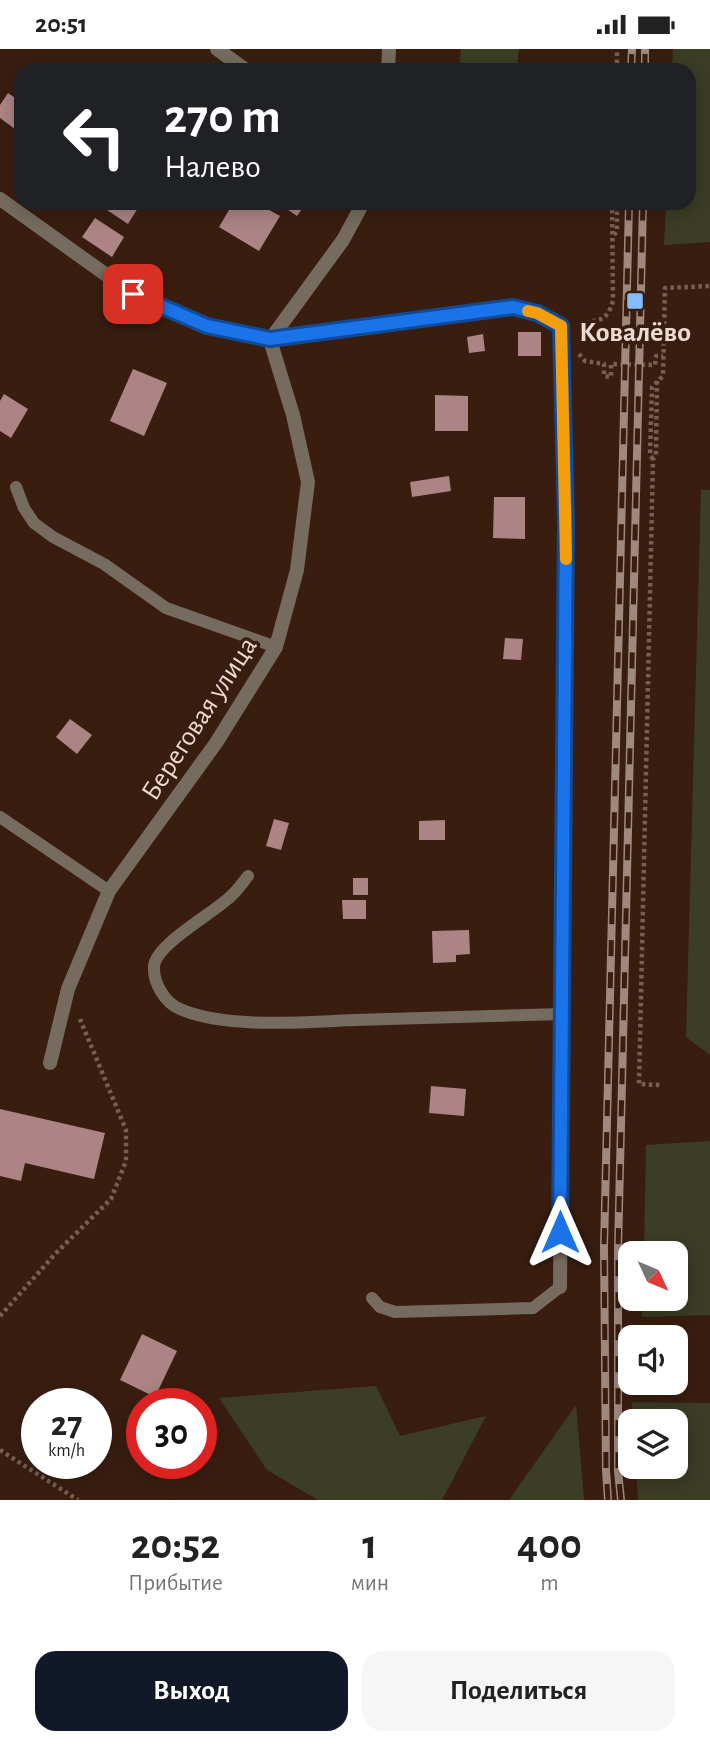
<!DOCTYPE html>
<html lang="ru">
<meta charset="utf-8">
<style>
:root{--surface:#fff;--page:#f6f6f6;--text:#222;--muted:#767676;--accent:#111827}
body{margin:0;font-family:"Alegreya Sans",sans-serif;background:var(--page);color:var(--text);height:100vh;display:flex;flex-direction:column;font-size:26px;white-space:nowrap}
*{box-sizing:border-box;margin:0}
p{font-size:23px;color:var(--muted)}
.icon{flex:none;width:38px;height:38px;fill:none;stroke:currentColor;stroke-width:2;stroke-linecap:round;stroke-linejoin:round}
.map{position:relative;height:1451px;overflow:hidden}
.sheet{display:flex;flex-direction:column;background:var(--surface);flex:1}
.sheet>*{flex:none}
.top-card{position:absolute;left:14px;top:14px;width:682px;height:147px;border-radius:21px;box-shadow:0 4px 18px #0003;background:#202124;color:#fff;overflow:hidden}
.needle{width:46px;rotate:134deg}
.fabs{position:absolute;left:618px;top:1192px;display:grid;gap:14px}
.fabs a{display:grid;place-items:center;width:70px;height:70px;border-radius:14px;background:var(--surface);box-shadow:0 4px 18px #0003;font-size:35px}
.speed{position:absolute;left:21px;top:1339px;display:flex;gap:14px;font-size:35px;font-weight:700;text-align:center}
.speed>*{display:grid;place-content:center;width:91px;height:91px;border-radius:50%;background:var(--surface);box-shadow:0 4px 18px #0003;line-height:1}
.speed small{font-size:18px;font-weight:400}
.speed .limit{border:10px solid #d22;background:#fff;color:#111}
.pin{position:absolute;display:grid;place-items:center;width:60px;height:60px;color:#fff;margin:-30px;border-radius:14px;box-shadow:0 4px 10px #0006}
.me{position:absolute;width:77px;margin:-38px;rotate:0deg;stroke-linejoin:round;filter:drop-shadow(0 0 5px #0008)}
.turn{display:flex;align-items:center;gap:24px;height:147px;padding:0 35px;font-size:32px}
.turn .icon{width:91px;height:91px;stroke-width:2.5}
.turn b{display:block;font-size:49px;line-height:60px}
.eta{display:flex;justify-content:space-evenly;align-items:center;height:119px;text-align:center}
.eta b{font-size:42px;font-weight:700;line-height:49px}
.primary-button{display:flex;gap:14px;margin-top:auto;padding:14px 35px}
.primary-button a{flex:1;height:80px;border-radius:21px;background:var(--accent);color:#fff;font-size:28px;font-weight:700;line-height:80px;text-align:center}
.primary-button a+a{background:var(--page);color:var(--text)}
.status{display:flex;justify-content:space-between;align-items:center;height:49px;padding:0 35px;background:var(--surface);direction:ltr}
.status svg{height:19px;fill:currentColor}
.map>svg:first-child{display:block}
.green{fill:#3c3d25}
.building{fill:#ac8485}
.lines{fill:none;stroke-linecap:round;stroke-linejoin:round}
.path{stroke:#775f53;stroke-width:4.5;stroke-dasharray:3.5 3.5;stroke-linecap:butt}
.service{stroke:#756c5f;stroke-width:12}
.minor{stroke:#756c5f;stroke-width:14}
.rail-casing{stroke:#9f897e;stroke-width:8}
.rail{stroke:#391e10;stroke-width:5;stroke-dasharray:16;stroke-linecap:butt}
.route-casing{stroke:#114b97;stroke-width:18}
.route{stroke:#1a73e8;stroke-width:12}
.slow{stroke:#f59e0b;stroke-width:12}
.poi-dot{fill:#86bbfb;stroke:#391e10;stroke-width:2.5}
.labels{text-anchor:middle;stroke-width:7;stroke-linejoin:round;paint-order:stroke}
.poi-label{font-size:28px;font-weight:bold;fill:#eddad1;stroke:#391e10}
.street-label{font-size:28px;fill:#eddad1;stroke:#391e10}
</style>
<div class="status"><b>20:51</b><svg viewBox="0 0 49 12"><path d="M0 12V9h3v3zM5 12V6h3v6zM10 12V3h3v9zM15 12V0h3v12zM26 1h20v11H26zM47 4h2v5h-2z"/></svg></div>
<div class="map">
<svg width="710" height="1451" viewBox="0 0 710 1451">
<rect width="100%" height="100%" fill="#391e10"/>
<!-- green -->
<path class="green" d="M461,0H519L517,21H459Z
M673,0H710V193L664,196L666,154H690V21H672Z
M701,441H710V1006L686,988Z
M710,1092V1266L642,1268L643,1250H676V1204H644L646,1096Z
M376,1337L400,1387L486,1367L442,1451H318L267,1421L219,1349Z
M632,1353L710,1354V1451H638L636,1418H676V1372H633Z
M576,1356L584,1451H509Z"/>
<!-- building -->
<path class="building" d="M8,44L21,53V72L15,80L0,69V56Z
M107,154H141L128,175L104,159Z
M233,154H257L280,167L259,202L219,178Z
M278,154H306L297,167Z
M95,169L124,188L112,208L82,188Z
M518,283H541V307H518Z
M483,285L485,302L469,304L467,288Z
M133,320L167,334L144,387L110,372Z
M4,345L28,360L11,389L0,382V352Z
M435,346L468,347V382H435Z
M449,427L451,442L412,448L410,433Z
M494,448H525V490L493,489Z
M505,589L523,590L521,611L503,610Z
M70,670L92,686L77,705L56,688Z
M274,770L289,774L281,801L266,797Z
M445,771V791H419V772Z
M353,829H368V846H353Z
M342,851H366V870H343Z
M469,881L470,905L456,906V913L433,914L432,882Z
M431,1037L466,1040L464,1067L429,1064Z
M0,1060L105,1084L94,1130L25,1114L21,1132L0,1127Z
M142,1285L177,1302L155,1348L120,1331Z"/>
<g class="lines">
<!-- path -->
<path class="path" d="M617,21V0
M614,186L617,182V154
M579,277C597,267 605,278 613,252L612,154
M579,305L585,312L604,315V327L611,328V315L655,316L656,307H663
M657,332L656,406L653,410L639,1035L660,1036
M653,410L650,406L652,338L663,327L665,239L710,237
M0,1267L56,1204L111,1150L126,1112V1081L80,970
M0,1401L78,1451"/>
<!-- service -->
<path class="service" d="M16,438L24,459L34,474L53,488L104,515L166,559L276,598
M0,768L109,842
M248,827C243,833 238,841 231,847C214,864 156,895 154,917C153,934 165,954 180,960C225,980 305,973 354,971C423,969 493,967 562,965
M372,1249L380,1258L395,1263L533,1259L560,1238"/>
<!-- minor -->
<path class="minor" d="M217,0L246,21
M388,21L389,0
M0,150L133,245L207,277L270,291L513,258L537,264L561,277L566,475L560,1238
M270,291L343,191L363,154
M50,1014L68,940L109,842L216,694L276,598L297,521L308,433L293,366L270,291"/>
<defs>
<path id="rail" d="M631,21L632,0
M645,21V0
M608,1451L606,1421L604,1198L629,154
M621,1451L618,1422V1201L643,154"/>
</defs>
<!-- rail casing -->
<use href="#rail" class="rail-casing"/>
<!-- rail -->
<use href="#rail" class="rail"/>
</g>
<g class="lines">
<defs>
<path id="route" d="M133,245L207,277L270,290L513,258L537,264L561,277L566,475L560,1183"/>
</defs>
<!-- route casing -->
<use href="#route" class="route-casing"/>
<!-- route -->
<use href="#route" class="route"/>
<!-- slow -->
<path class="slow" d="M528,262L537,264L561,277L566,510"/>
</g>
<!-- markers -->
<rect class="poi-dot" x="626" y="243" width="18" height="18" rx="3.5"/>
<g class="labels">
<!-- poi labels -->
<g class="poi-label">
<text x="635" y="292">Ковалёво</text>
</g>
<!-- street labels -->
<g class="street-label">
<text transform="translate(198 669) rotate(-57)" y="10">Береговая улица</text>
</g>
</g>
</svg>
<div class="fabs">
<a><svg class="needle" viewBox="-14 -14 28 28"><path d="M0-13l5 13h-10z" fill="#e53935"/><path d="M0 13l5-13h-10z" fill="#767676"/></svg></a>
<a><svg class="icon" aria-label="sound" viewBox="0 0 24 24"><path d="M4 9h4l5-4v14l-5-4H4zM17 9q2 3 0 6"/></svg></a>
<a><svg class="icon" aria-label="layers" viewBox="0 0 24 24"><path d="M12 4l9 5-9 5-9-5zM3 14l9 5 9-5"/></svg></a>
</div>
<div class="speed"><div>27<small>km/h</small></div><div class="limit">30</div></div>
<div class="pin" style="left:133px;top:245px;background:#d93025"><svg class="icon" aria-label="arrive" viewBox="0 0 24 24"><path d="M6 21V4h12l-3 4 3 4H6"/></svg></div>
<svg class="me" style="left:560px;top:1183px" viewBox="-20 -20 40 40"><path d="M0-17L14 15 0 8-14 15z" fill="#1a73e8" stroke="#fff" stroke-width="4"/></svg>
<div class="top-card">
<div class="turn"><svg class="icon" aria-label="left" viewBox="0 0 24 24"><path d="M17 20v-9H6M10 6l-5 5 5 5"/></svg><div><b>270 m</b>Налево</div></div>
</div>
</div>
<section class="sheet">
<div class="eta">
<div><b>20:52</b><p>Прибытие</p></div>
<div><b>1</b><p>мин</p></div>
<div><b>400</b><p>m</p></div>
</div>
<div class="primary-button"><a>Выход</a><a>Поделиться</a></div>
</section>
